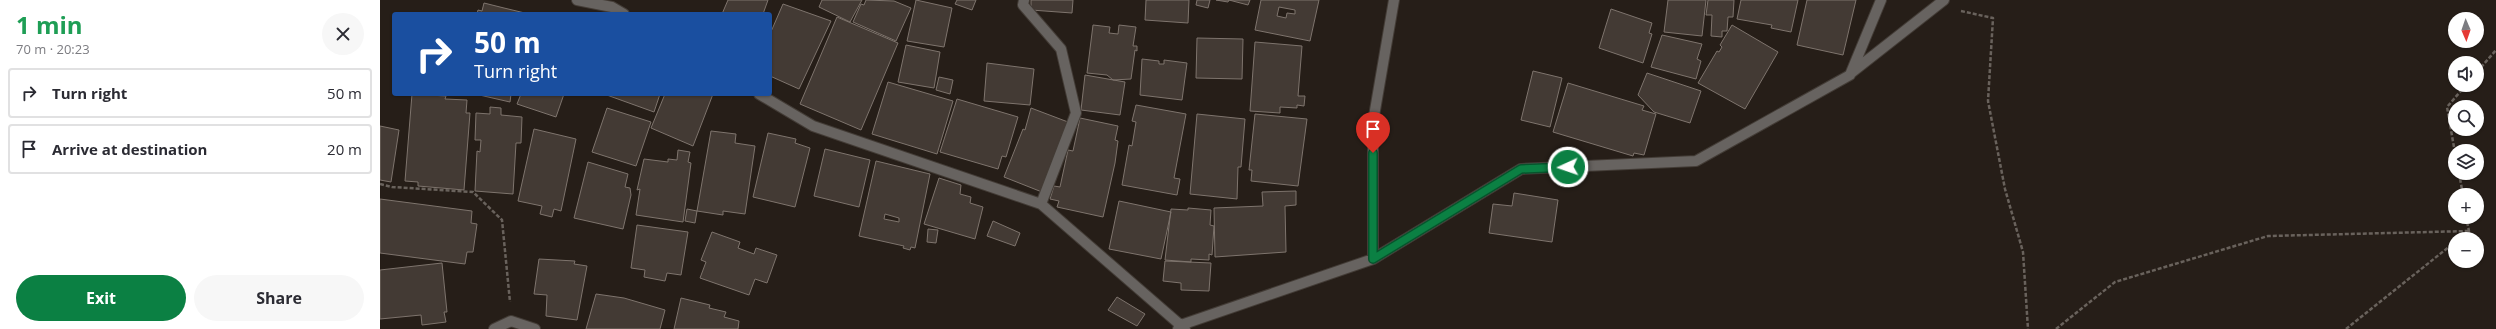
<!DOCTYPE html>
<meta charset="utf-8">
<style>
:root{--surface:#fff;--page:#f7f7f7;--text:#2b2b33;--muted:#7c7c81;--line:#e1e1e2;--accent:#0b8043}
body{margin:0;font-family:"Open Sans",sans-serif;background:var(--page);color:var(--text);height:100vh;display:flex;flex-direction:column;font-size:15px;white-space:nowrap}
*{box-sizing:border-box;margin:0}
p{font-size:13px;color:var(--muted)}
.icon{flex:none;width:22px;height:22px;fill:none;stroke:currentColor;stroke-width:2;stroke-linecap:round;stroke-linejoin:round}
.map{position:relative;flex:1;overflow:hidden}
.sheet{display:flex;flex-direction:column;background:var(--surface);width:380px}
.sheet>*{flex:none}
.guide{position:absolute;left:12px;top:12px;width:380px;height:84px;border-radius:4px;box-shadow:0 1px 3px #0004;background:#1a4fa0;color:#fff;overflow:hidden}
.needle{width:26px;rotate:178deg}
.tools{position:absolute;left:2068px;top:12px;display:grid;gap:8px}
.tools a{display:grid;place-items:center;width:36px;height:36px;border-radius:50%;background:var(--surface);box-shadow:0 1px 3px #0004;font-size:20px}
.pin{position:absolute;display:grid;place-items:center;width:34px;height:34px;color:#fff;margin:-41px -17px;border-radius:50% 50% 50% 0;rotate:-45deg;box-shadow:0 0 4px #0007}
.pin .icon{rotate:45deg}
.me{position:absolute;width:44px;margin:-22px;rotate:267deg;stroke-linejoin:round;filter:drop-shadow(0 0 3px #0008)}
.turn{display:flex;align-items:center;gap:14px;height:84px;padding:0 16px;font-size:18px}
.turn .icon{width:52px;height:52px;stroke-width:2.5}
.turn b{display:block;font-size:28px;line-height:34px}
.round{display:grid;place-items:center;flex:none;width:42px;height:42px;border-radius:21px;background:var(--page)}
.head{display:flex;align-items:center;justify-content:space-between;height:68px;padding:0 16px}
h1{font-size:24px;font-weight:700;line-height:30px;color:#1e9e55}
.action{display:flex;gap:8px;margin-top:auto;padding:8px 16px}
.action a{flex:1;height:46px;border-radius:24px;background:var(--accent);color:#fff;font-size:16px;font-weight:700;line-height:46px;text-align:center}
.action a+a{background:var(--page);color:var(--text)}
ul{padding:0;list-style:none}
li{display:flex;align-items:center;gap:12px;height:50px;margin:0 8px 6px;padding:0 8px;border:2px solid var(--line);border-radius:4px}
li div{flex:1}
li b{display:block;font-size:15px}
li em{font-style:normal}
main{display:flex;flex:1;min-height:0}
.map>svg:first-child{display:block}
.building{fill:#433a34;stroke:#7e746d;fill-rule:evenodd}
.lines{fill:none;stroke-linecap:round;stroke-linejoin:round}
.minor-casing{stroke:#433c36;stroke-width:12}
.path{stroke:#69625c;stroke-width:2.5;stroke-dasharray:4 2;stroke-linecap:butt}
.minor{stroke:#676360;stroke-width:10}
.route-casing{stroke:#07532c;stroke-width:10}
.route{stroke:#0b8043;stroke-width:7}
</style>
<main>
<section class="sheet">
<div class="head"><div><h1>1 min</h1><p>70 m · 20:23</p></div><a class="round"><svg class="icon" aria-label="close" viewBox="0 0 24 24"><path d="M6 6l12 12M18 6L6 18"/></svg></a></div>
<ul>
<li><svg class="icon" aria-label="right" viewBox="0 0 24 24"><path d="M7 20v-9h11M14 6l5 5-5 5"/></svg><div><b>Turn right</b></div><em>50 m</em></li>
<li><svg class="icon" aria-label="arrive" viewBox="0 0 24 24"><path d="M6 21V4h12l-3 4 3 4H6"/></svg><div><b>Arrive at destination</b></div><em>20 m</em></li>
</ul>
<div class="action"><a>Exit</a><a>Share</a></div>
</section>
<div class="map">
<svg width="2116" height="329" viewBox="0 0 2116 329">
<rect width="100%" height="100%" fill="#261e18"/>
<!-- building -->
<path class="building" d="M348,0H388L383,14H342Z
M442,0H482L470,22L439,7Z
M486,0L514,1L531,8L516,41L473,22L481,4L484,5Z
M536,0L572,8L564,47L527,41Z
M577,0H596L592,10L575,4Z
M651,0H693L692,13L651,10Z
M766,0H809L808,23L765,20Z
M817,0H830L828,8L816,5Z
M836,0H870L868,5L849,0L848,2Z
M881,0H939L930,41L875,30ZM899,7L915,10V14L907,13L906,18L897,16Z
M1288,0H1326L1322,36L1284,32Z
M1328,0H1354L1353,17H1348L1347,31H1342V37L1331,36L1332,15H1326Z
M1361,0H1418L1411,32L1391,28L1392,25L1357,19Z
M1427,0H1476L1463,55L1417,45Z
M104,3L124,8L149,14H97L98,10L102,11Z
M403,4L451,21L419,89L390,76V34Z
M1231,9L1272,23L1269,33L1272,34L1263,63L1219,48Z
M457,17L518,43L481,130L420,104Z
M713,25L730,27L729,33L738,34L739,25L756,27L753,46H757V51L755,50L751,79L733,80L727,75L707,73Z
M1352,25L1398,52L1365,109L1318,83L1337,51L1339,52L1342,47L1340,45Z
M1282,35L1322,44L1317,59L1321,61L1316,79L1271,67Z
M817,38L863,39L862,79L816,78Z
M875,42L922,46L918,96H925L924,106L917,105V108L900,107V113L870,111Z
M526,45L560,52L554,88L518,82Z
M762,59L779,61V64H784V60L807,63L802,100L760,95Z
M607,63L654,69L650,105L604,101Z
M1153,71L1182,78L1170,127L1141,120Z
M1267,73L1321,91L1310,123L1274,112L1258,95Z
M705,75L745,82L740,115L701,110Z
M559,77L573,80L570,94L556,90Z
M508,82L573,101L557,154L492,134Z
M1188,83L1264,106L1262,110L1276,114L1264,155L1254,153L1253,156L1173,132Z
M32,94L66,96L65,99L87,100L86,113H90L84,190L38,186V182L25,181Z
M95,94H131L130,102Z
M141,94H184L176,117L137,104Z
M224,94H280L274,112Z
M285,94H333L313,146L271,128Z
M577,99L638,117L626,157L622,156L618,169L560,152Z
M756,105L806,114L794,178L800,179L797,195L742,185L749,145L752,146L756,122L752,121Z
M110,107L121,108V115L142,117L141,143H136L133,194L95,191L97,151L100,152L101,140H95L96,113L110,114Z
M227,108L271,122L256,166L212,152Z
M651,108L688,122L662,192L624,177L643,129L645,130Z
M817,114L865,119L861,167H858L857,199L810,194Z
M875,114L927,119L918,186L871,181L872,170H869Z
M700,118L738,126L735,140L738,141L735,163L723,217L677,207L679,201L670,199L674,186L680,187L688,150L693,151Z
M0,126L19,130L11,182L0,180Z
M154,129L196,139L181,211L174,209L172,217L160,214L162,206L138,201Z
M331,131L356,134L355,143L375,146L365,214L343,211V215L317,211Z
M388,133L416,139L415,143L430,148L415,207L373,197Z
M445,149L490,160L479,207L434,196Z
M298,150L310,152L308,162L311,163L303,222L256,215L260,189L257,190L264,159L288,162V159L297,160Z
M496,161L550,174L535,248L531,247L530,250L523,248L524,246L479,236ZM505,214L519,218V222L504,219Z
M208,162L248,174L245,187L250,188L251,195L243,229L194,218Z
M559,178L581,185L580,194L591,197L590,203L603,207L595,239L544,224Z
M916,191V205L905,206L906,252L835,257L834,208L883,206L882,192Z
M1134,193L1178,200L1172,242L1109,233L1113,204L1132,206Z
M0,199L92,211L91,223L97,224L93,252H87L85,264L0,253Z
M739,201L791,212L781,259L729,249Z
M808,208L831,210L830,225L834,226L832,255L829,254V260L811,259V262L785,260L791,209L808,210Z
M307,209L317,211L315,223L305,221Z
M613,221L640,233L635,246L607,236Z
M257,225L308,232L301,275L287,273L285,281L264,277L265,270L251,268Z
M548,229L558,230L556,243L547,242Z
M332,232L360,242L358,248L374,254L376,248L397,255L387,283L375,279L369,295L320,278L326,262L321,260Z
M159,259L195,261L194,264L207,266L197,320L166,316L167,295L154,294Z
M785,261L831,263L829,291L801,290V283L783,281Z
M62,263L67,312H64L66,322L42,325L41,315L0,319V270Z
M216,294L244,298L285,310L280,329H206Z
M737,297L765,314L757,326L728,310Z
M301,298L330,305L329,308L346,312L344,317L359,321L358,329H294Z"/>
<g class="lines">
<defs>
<path id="minor" d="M197,0L232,7L244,14
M644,0L643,5L681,49L696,113L661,204
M1471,73L1564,0
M379,94L433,126L661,204L805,329
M993,259V122L1014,0
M114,329L131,321L155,329
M798,329L801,325L993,259L1141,169L1316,161L1470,75L1501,0"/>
</defs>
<!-- minor casing -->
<use href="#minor" class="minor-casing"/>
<!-- path -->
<path class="path" d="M1581,11L1613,18L1608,101L1625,189L1643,252L1648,329
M2097,72L2116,50
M2075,153L2067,107L2086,85
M2079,173L2083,195
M0,184L12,187L93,192L122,220L130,302
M2079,239L2089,231L2086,217
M1676,329L1735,282L1888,236L2089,231
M1966,329L2075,242"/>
<!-- minor -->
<use href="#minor" class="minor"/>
</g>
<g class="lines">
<defs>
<path id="route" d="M993,153V259L1141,169L1188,167"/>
</defs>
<!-- route casing -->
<use href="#route" class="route-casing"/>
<!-- route -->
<use href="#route" class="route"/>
</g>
</svg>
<div class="tools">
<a><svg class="needle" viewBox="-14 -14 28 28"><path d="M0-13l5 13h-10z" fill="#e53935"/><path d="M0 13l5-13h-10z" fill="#7c7c81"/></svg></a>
<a><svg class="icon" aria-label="sound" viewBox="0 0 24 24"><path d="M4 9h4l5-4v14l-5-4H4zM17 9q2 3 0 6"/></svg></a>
<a><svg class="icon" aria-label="search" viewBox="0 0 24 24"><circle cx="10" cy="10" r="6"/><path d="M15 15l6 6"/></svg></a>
<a><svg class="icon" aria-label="layers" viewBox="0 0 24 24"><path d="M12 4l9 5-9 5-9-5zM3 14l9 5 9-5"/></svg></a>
<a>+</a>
<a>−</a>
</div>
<div class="pin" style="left:993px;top:153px;background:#d93025"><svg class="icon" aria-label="arrive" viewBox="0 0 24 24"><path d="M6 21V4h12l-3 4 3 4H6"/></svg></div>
<svg class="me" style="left:1188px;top:167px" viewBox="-20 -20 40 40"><circle r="17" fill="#0b8043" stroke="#fff" stroke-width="3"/><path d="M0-11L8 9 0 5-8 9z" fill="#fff"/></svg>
<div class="guide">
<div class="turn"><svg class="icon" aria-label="right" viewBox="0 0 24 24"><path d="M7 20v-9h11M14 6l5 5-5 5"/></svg><div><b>50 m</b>Turn right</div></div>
</div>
</div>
</main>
